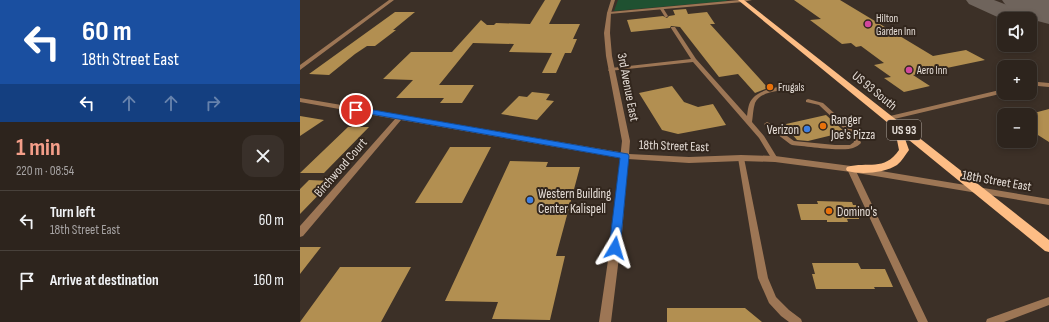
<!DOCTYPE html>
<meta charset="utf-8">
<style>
:root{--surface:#2d241d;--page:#39302a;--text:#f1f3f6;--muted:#a7a4a4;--line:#48413b;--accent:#f49e89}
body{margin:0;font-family:"Sofia Sans Condensed",sans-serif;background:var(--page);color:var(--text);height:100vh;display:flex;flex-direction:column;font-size:15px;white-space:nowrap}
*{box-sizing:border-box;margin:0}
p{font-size:13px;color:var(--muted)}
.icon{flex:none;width:22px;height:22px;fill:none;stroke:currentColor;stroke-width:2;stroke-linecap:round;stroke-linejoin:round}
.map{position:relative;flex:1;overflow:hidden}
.side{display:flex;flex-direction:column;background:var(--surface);width:300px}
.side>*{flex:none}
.banner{background:#1a4fa0;color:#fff;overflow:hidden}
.controls{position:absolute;left:697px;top:12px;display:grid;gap:8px}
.controls a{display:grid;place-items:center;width:40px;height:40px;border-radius:8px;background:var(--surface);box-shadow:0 2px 6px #0003,0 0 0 1px var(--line);font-size:20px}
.pin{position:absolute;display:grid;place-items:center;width:34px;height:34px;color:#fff;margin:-17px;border:2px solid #fff;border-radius:50%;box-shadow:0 1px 4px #0007}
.me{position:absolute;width:44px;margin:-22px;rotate:7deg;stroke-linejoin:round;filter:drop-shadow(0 0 3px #0008)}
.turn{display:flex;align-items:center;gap:14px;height:84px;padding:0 16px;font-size:18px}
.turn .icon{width:52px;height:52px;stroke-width:2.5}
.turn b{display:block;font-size:28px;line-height:34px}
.lanes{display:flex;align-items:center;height:38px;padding:0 16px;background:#0003;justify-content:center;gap:20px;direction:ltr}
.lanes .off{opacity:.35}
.round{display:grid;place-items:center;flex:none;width:42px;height:42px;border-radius:12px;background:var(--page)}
.headline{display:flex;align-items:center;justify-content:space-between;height:68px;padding:0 16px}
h1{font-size:24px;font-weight:700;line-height:30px;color:var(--accent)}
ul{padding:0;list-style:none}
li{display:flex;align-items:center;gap:12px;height:60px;padding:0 16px;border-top:1px solid var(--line)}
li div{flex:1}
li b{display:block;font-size:15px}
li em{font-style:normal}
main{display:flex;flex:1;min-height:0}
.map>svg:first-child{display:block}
.green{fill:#1f5131}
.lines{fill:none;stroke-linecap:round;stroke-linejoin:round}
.taxiway{fill:#6f645c;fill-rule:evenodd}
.runway{fill:#6f645c;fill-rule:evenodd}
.building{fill:#b28f51}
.service{fill:#9d7655;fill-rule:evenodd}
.minor{fill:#9d7655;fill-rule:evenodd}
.tertiary{fill:#9d7655;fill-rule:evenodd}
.primary{fill:#fdbd85;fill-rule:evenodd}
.route{fill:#1a73e8;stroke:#114b97}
.hotel-dot{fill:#d1479c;stroke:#32261d;stroke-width:1.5}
.food-dot{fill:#e8710a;stroke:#32261d;stroke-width:1.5}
.shop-dot{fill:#3f7fe0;stroke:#32261d;stroke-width:1.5}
.labels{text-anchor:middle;stroke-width:4;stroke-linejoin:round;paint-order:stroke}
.far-poi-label{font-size:11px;fill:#e5ddd7;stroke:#32261d;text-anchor:start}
.shield{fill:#32261d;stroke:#afa69f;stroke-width:1}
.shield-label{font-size:12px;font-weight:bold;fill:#e5ddd7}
.street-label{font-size:13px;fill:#e5ddd7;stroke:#32261d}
.poi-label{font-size:13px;fill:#e5ddd7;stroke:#32261d;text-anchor:start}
</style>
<main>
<section class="side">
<div class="banner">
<div class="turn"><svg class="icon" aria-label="left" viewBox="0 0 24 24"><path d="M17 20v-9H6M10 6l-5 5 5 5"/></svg><div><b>60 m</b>18th Street East</div></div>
<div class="lanes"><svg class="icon" aria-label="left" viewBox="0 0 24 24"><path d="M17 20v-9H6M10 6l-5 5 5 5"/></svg><svg class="icon off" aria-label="ahead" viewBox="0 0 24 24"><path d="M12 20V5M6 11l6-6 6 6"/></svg><svg class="icon off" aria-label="ahead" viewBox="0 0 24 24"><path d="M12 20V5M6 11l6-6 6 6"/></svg><svg class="icon off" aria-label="right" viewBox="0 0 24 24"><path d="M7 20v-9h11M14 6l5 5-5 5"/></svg></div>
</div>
<div class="headline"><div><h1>1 min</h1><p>220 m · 08:54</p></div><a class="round"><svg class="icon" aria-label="close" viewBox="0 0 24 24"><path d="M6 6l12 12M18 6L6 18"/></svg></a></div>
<ul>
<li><svg class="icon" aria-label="left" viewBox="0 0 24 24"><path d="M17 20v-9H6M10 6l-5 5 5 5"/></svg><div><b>Turn left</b><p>18th Street East</p></div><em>60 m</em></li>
<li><svg class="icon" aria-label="arrive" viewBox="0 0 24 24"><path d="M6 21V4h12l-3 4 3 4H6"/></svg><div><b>Arrive at destination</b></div><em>160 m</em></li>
</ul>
</section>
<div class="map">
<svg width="749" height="322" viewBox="0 0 749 322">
<rect width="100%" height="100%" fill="#3c3027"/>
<!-- green -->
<path class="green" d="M318,0H426L427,1L314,11Z"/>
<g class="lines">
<!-- taxiway -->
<path class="taxiway" d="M666,0H694L730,14L733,19L730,24V19L704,20L669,4Z"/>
<!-- runway -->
<path class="runway" d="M702,0H749V24L730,19L710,11Z"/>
</g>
<!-- building -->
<path class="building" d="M245,0H261L249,24H280L273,39H277L271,53H265L256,73H242L252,53L209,52L214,44L173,43L139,85H174L162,103H140L144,98H96L113,80L83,79L111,52H152L181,20L187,25H194L196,23L230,24Z
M494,0H540L633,56L666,50L685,60L613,75L630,86L604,92L584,78L591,77L574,65L584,63L561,46L556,47L551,43L542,44L510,20L521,19Z
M386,9L388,14L407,12L415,24H410L468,88L455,93L438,74L419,77L380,27L371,26L370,28L331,32L327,20L363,16L367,18L369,16L375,15L373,10Z
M95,12H115L93,30H96L75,46H67L55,54L29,75L9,74Z
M372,86L384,102L398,107L413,104L426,125L378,134L362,130L339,93Z
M232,92L250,94L246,100L254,101L237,120L201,114L219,96L227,97Z
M749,109V142L730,130V114Z
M526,115L545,132L508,141L497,140L485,126H487L486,124Z
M0,116L24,120L0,136Z
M48,127H69L24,173H0Z
M150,147H191L162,203H115Z
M210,161L248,162L246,167H280L256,256H265L250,320L192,319L198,302L145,301Z
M9,180L32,181L0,214V189Z
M517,201L552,202L553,205H556L562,217L559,218V219H547L548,222H527V220H501L497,204H518Z
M0,247H21L0,274Z
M512,263H558L561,269H585L593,287H574L575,289H516L512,274H515Z
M40,267H111L81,322H0Z
M367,308H445L462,322H367Z"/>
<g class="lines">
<!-- service -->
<path class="service" d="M442,0H452L443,2L441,1Z
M361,8H363L368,16L367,17H365L360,9Z
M371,27H375L396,59L447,116C448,110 448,103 453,98C460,89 484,85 495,86V88C483,91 461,90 455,103C453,109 453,116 452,122L464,136L478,159L477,161H473L459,138L393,62L309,71L308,70L311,68L391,59L371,28Z
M738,82L749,83V87L738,86L730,87V83Z
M704,89V93L590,120L587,118L590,116Z
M508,99L523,103L558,135L561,143C559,145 556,147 553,148C544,152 504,146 492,145L490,144L464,124L467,122L469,123L494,141L535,145H550L554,142L553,137L519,105L506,102V100Z
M439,156H441L444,158L468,278L476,297L489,310L501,319L502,322H489L481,316L469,303L458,278L438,158Z
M548,167H554L555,169L628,322H618L547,169Z
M749,297V305L704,322H686L687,319Z"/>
<!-- minor -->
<path class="minor" d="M89,0H94L0,70V65Z
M439,0L445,1L443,2L309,14L307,13L309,12Z
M0,98L325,153L329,156L325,159L101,120L3,236L0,237V226L95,119L0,102Z"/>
<!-- tertiary -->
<path class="tertiary" d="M311,0H315L311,13L310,33L312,56L330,141L329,154L389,157L441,155L475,156L551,166L749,199V205L551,172L475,162L441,161L389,163L328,159L322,233L311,322H299L312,233L322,141L306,56L304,33L307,13Z"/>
<!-- primary -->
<path class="primary" d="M438,0H444L749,240V252L745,251L604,136L609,150C605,155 602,161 597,165C585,173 561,175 547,171L546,169L547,167C568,161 584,172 599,150L597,140L588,123Z"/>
</g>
<!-- route -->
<path class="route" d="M56,107L328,154L329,156L320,248L319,251L315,252L311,251L309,248L320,158L53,111V108Z"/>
<!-- markers -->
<g class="hotel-dot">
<circle cx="568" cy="24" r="4"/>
<circle cx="609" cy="70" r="4"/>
</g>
<g class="food-dot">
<circle cx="470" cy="87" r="4"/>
<circle cx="523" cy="126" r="4"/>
<circle cx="529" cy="211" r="4"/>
</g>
<g class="shop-dot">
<circle cx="507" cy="129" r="4"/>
<circle cx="230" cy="200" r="4"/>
</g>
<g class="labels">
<!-- far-poi labels -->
<g class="far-poi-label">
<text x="576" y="22">Hilton<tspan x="576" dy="13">Garden Inn</tspan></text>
<text x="617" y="74">Aero Inn</text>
<text x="478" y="91">Frugals</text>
</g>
<!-- shield labels -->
<rect class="shield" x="587" y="120" width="34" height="20" rx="3"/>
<g class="shield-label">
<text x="604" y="134">US 93</text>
</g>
<!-- street labels -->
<g class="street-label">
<text transform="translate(329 87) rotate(79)" y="5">3rd Avenue East</text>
<text transform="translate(575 90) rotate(39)" y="5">US 93 South</text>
<text transform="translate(374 145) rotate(2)" y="5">18th Street East</text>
<text transform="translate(40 167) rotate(-49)" y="5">Birchwood Court</text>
<text transform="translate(697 180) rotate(10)" y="5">18th Street East</text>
</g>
<!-- poi labels -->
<g class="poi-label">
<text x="531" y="124">Ranger<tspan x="531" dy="15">Joe's Pizza</tspan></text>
<text x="499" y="134" text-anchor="end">Verizon</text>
<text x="238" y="198">Western Building<tspan x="238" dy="15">Center Kalispell</tspan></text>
<text x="537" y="216">Domino's</text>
</g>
</g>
</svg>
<div class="controls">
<a><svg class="icon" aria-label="sound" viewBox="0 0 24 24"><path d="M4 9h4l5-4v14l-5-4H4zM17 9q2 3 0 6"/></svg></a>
<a>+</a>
<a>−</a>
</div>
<div class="pin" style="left:56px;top:110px;background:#d93025"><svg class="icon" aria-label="arrive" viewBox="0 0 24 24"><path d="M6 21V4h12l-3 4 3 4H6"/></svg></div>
<svg class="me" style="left:315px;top:248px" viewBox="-20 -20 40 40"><path d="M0-17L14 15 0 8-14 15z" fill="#1a73e8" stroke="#fff" stroke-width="4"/></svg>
</div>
</main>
